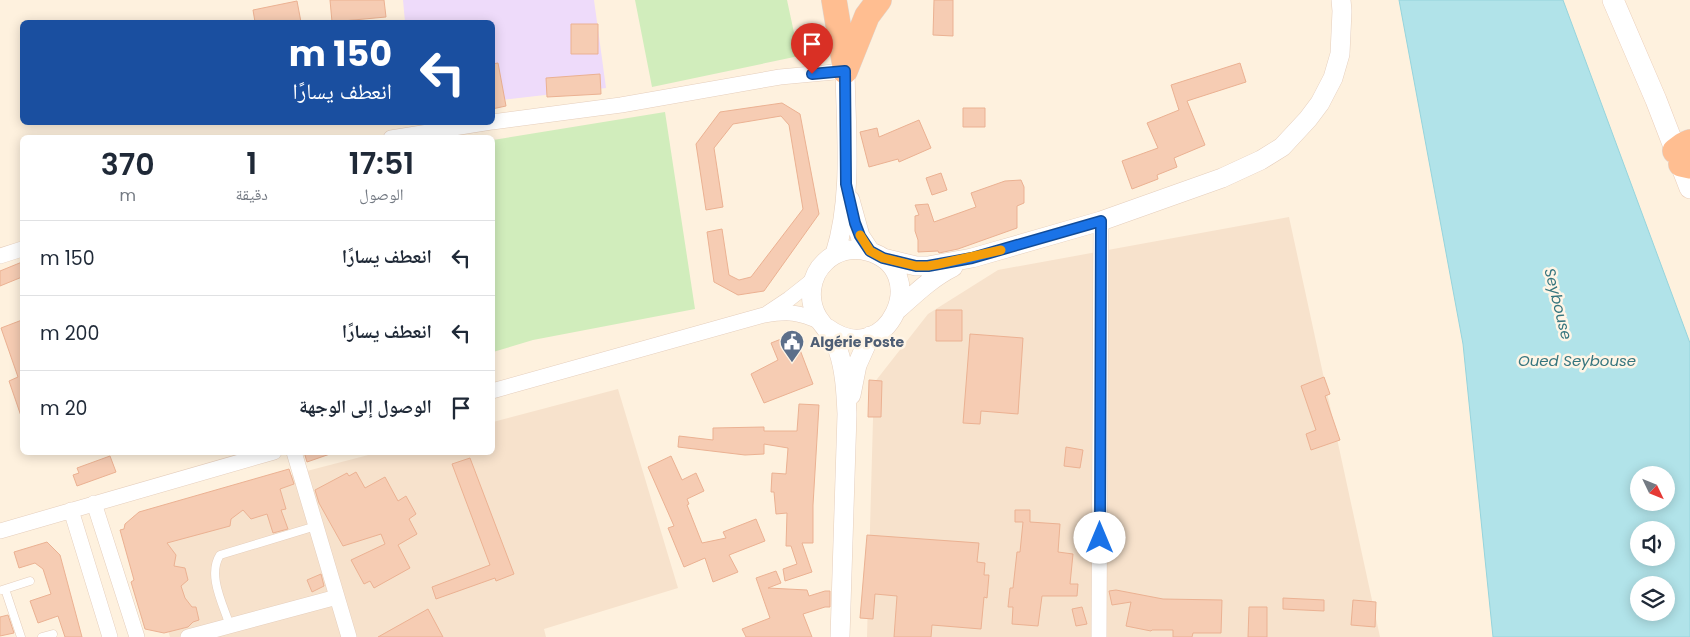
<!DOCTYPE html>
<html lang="ar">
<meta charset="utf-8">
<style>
:root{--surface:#fff;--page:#f2f2f3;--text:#1f2937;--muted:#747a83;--line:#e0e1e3}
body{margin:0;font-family:Poppins,"Noto Naskh Arabic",sans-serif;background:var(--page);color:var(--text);direction:rtl;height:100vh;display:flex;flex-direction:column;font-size:19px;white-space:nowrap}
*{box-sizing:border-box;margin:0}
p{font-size:16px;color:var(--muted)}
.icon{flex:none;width:28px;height:28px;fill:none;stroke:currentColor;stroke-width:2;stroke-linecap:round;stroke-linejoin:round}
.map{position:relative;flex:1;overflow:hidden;direction:ltr}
.sheet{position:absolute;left:20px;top:135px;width:475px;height:320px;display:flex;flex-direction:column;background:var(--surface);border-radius:8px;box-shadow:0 2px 12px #0003;direction:rtl}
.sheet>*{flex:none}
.banner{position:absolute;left:20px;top:20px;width:475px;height:105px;border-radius:8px;box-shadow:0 2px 12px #0003;direction:rtl;background:#1a4fa0;color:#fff;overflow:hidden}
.needle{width:32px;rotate:133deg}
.fabs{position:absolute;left:1630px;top:466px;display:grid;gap:10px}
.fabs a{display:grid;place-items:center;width:45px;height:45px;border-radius:50%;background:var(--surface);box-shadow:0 2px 12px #0003;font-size:25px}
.pin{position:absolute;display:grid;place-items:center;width:42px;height:42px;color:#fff;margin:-51px -21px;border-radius:50% 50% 50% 0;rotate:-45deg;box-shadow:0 0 5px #0007}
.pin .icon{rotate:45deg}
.me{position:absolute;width:55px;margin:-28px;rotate:0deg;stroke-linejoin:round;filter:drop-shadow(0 0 4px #0008)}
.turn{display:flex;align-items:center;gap:18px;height:105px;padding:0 20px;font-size:22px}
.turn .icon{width:65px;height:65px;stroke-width:2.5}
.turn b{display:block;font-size:35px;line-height:42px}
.eta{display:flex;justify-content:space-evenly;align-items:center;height:85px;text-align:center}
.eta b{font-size:30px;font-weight:600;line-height:35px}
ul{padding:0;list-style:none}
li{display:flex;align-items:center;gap:15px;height:75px;padding:0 20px;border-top:1px solid var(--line)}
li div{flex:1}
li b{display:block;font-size:19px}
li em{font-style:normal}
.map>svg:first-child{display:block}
.residential{fill:#f7e2cc}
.education{fill:#eedbfa}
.green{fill:#d1edbc}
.water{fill:#b1e3e9;stroke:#96d4dc;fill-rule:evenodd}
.building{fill:#f6ccb3;stroke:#ebb192}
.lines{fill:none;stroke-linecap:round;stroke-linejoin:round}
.service-casing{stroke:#e5cebc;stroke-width:9}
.minor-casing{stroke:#e5cebc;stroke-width:16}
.tertiary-casing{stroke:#e5cebc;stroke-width:20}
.secondary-casing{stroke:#ebceb9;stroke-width:22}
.trunk-casing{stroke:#ded6d2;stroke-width:26}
.service{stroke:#fff;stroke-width:8}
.minor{stroke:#fff;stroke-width:15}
.tertiary{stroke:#fff;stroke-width:19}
.secondary{stroke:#fff;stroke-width:21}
.trunk{stroke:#ffbe91;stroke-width:25}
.route-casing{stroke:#114b97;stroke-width:12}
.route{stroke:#1a73e8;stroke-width:9}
.slow{stroke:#f59e0b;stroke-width:9}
.labels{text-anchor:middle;stroke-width:5;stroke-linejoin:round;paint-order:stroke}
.service-label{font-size:14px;font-weight:bold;fill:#4e5e75;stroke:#fff5e6;text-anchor:start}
.water-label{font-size:15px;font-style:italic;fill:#36757e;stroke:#fff5e6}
</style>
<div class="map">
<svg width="1690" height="637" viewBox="0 0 1690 637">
<rect width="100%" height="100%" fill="#fef1de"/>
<!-- residential -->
<path class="residential" d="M1289,217L1380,637H867L874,383L928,314L998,270Z
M618,389L678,588L544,629L546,637H170L133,516L376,453L492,452L493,422Z"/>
<!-- education -->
<path class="education" d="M403,0H594L606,88L493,101L492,22H405Z"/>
<!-- green -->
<path class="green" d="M635,0H787L799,56L652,87Z
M665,112L695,309L533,340L493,352V140Z"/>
<!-- water -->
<path class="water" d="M1399,0H1563L1690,343V637H1493L1463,344ZM1639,475H1666V502H1639ZM1639,530H1666V558H1639ZM1639,585H1666V612H1639Z"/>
<!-- building -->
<path class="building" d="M330,0H384L386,17L332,22Z
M934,0H953V36L933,35Z
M297,1L301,22H255L253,10Z
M571,24H598V54H571Z
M498,63L506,106L492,109V64Z
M1240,63L1246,82L1187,101L1205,145L1174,158L1177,167L1157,175L1158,179L1132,189L1122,161L1158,148L1147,123L1179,110L1171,85Z
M600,74L601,94L547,97L546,78Z
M782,103L800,114L819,214L764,291L738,295L714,282L707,232L722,229L729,275L739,280L751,277L803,209L789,125L781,116L733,124L714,148L723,207L706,210L696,144L720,112Z
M963,108H985V127H963Z
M919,120L931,148L899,162L898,159L869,167L860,132L877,128L879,137Z
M941,173L947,190L932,195L926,178Z
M1021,180L1024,187V203L1017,206V228L958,249L939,253L938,251L918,252V240L915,231V216L919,215L915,205L928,204L934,222L976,207L971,193L1005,181Z
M22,262V277L0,286V271Z
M936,310H962V341H936Z
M22,320V416H21L9,381L18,377L1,328Z
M794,334L813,384L764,403L751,374L778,360L771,343Z
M970,334L1023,338L1018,414L981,411L980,424L963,423Z
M1324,377L1330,394L1325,396L1340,440L1311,450L1306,434L1316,430L1301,386Z
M869,380L882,381L881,417H868Z
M799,404L819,405L813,505V543H802L812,572L785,581L783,569L797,564L791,546H786L787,513L776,514L774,492H771L772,473L786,474L788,448L764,444V454L745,455L678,447L679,436L713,440V428L764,427V431H797Z
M1066,447L1083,450L1080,468L1064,466Z
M304,452H330V454L307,462Z
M110,456L116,472L77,486L73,475L79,473L77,468Z
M671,456L682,480L696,473L704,491L687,499L689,504L687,505L702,543L726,538L723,532L756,519L765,541L729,555L738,572L713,582L705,558L684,567L668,528L674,526L648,467Z
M470,458L514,574L496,581L495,578L436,599L432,587L490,565L452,464Z
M289,469L294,484L280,489L286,509L281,510L288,529L273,533L267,514L251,519L243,510L231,519L230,526L167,543L176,555L174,566L185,568L188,580L181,586L185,598L192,607H196L199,620L193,622L188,627L164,633L145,629L131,582L134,580L120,530L124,529L125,524L139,512Z
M356,472L365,488L385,477L398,501L406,496L416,514L409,519L417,534L398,545L410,568L374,588L370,581L364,584L351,560L385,544L381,534L343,546L319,503L315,490L347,473L349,476Z
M1015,510H1030V522L1060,524L1058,552L1073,554L1070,584H1078L1077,596H1042L1038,626L1012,624L1013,607H1008L1010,588H1013L1017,552H1020L1023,522H1015Z
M867,535L979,543L977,562L985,563L984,575H989L987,598L984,597L981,629L932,625L931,637H894L897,596L875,594L873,619L860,618Z
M47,542L60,555L82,637H65L58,616L38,623L30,601L51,594L43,569L35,563L19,568L14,552Z
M776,571L781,583L768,588L807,590L809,596L825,591H830V607H825L803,614L812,637H746L742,629L770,618L756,578Z
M321,574L324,586L312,592L307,580Z
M1116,590L1163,599L1222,600L1221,633H1193L1192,637H1173V630H1152L1151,631L1126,626L1131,602L1112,605L1109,591Z
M1283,598L1324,600V611L1283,609Z
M1353,600L1376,602L1375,627L1351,625Z
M1082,607L1087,624L1076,626L1072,609Z
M1249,607H1267V637H1248Z
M428,609L443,637H378Z
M8,615L14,633L0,636V617Z"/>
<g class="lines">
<defs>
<path id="service" d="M5,589L21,637
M2,590L30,581
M230,626C223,604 207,575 220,555L316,526
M42,637L53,634"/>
<path id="minor" d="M492,122L621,105L780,77L845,71
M391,138L491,122
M0,256L22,249
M768,313L789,299L813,280
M492,391L764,315C789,311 798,312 821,322
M294,452L349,637
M94,503L137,637
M71,510L110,637
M0,531L274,452
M188,637L337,597
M1099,637L1101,221"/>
<path id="tertiary" d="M850,200L860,236L870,251
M835,254C853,197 846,131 845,71
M883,258L916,266H928L972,258L1101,221L1222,178L1261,160L1282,147L1308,119L1320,103L1333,78L1340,54L1342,11L1341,0
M897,310C915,294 931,278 953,267
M827,328C888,373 934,268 867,251C852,247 836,251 825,262C810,276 807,300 818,318C825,328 834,337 838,350C845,370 846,393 847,414L840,637
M851,395L857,365L870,336"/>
<path id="secondary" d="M1613,0L1656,100L1690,188"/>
<path id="trunk" d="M834,0L845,66
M845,71L867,16L879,0
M1675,151L1683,145L1690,142
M1681,164L1690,166"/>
</defs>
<!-- service casing -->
<use href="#service" class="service-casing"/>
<!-- minor casing -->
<use href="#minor" class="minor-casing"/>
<!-- tertiary casing -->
<use href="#tertiary" class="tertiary-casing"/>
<!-- secondary casing -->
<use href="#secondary" class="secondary-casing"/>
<!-- trunk casing -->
<use href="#trunk" class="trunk-casing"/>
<!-- service -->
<use href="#service" class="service"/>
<!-- minor -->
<use href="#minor" class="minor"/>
<!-- tertiary -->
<use href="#tertiary" class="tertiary"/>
<!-- secondary -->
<use href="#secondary" class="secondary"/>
<!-- trunk -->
<use href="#trunk" class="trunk"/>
</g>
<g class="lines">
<defs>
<path id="route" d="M812,74L845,71L846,184L855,223L860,236L870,251L883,258L916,266H928L972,258L1101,221L1100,538"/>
</defs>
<!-- route casing -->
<use href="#route" class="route-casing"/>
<!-- route -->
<use href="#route" class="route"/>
<!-- slow -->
<path class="slow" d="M860,235L870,251L883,258L916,266H928L939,264L1001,250"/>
</g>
<!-- icons -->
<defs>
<symbol id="civic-pin" viewBox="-11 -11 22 30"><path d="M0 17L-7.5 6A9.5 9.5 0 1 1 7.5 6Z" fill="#5c6f8a" stroke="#fff5e6"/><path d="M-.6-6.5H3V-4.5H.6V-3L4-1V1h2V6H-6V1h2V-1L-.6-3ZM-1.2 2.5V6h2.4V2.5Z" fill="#fff"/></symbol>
</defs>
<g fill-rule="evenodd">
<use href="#civic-pin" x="778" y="328" width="28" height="38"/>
</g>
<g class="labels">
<!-- service labels -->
<g class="service-label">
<text x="810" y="347">Algérie Poste</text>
</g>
<!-- water labels -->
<g class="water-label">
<text transform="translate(1558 304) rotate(76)" y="5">Seybouse</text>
<text x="1577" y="366">Oued Seybouse</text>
</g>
</g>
</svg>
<div class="fabs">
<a><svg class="needle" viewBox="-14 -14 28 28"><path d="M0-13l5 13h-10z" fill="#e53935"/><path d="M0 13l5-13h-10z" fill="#747a83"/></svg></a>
<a><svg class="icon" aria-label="sound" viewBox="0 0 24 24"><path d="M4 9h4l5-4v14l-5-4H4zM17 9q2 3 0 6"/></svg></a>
<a><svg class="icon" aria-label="layers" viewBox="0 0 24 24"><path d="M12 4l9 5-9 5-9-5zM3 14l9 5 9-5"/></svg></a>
</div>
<div class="pin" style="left:812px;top:74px;background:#d93025"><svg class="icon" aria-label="arrive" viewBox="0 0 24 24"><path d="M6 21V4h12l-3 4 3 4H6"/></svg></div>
<svg class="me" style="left:1100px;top:538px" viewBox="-20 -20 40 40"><circle r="19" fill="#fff"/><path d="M0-13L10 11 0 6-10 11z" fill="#1a73e8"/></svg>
<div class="banner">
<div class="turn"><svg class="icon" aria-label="left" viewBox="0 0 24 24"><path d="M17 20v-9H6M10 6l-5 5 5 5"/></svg><div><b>150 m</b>انعطف يسارًا</div></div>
</div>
<section class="sheet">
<div class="eta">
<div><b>17:51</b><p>الوصول</p></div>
<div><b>1</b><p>دقيقة</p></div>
<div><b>370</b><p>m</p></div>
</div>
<ul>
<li><svg class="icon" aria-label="left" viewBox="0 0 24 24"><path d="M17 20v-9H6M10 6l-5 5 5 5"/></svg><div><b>انعطف يسارًا</b></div><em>150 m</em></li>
<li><svg class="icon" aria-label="left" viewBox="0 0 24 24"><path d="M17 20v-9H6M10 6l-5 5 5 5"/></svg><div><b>انعطف يسارًا</b></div><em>200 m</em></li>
<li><svg class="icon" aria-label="arrive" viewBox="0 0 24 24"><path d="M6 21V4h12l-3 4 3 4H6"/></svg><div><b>الوصول إلى الوجهة</b></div><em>20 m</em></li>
</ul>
</section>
</div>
